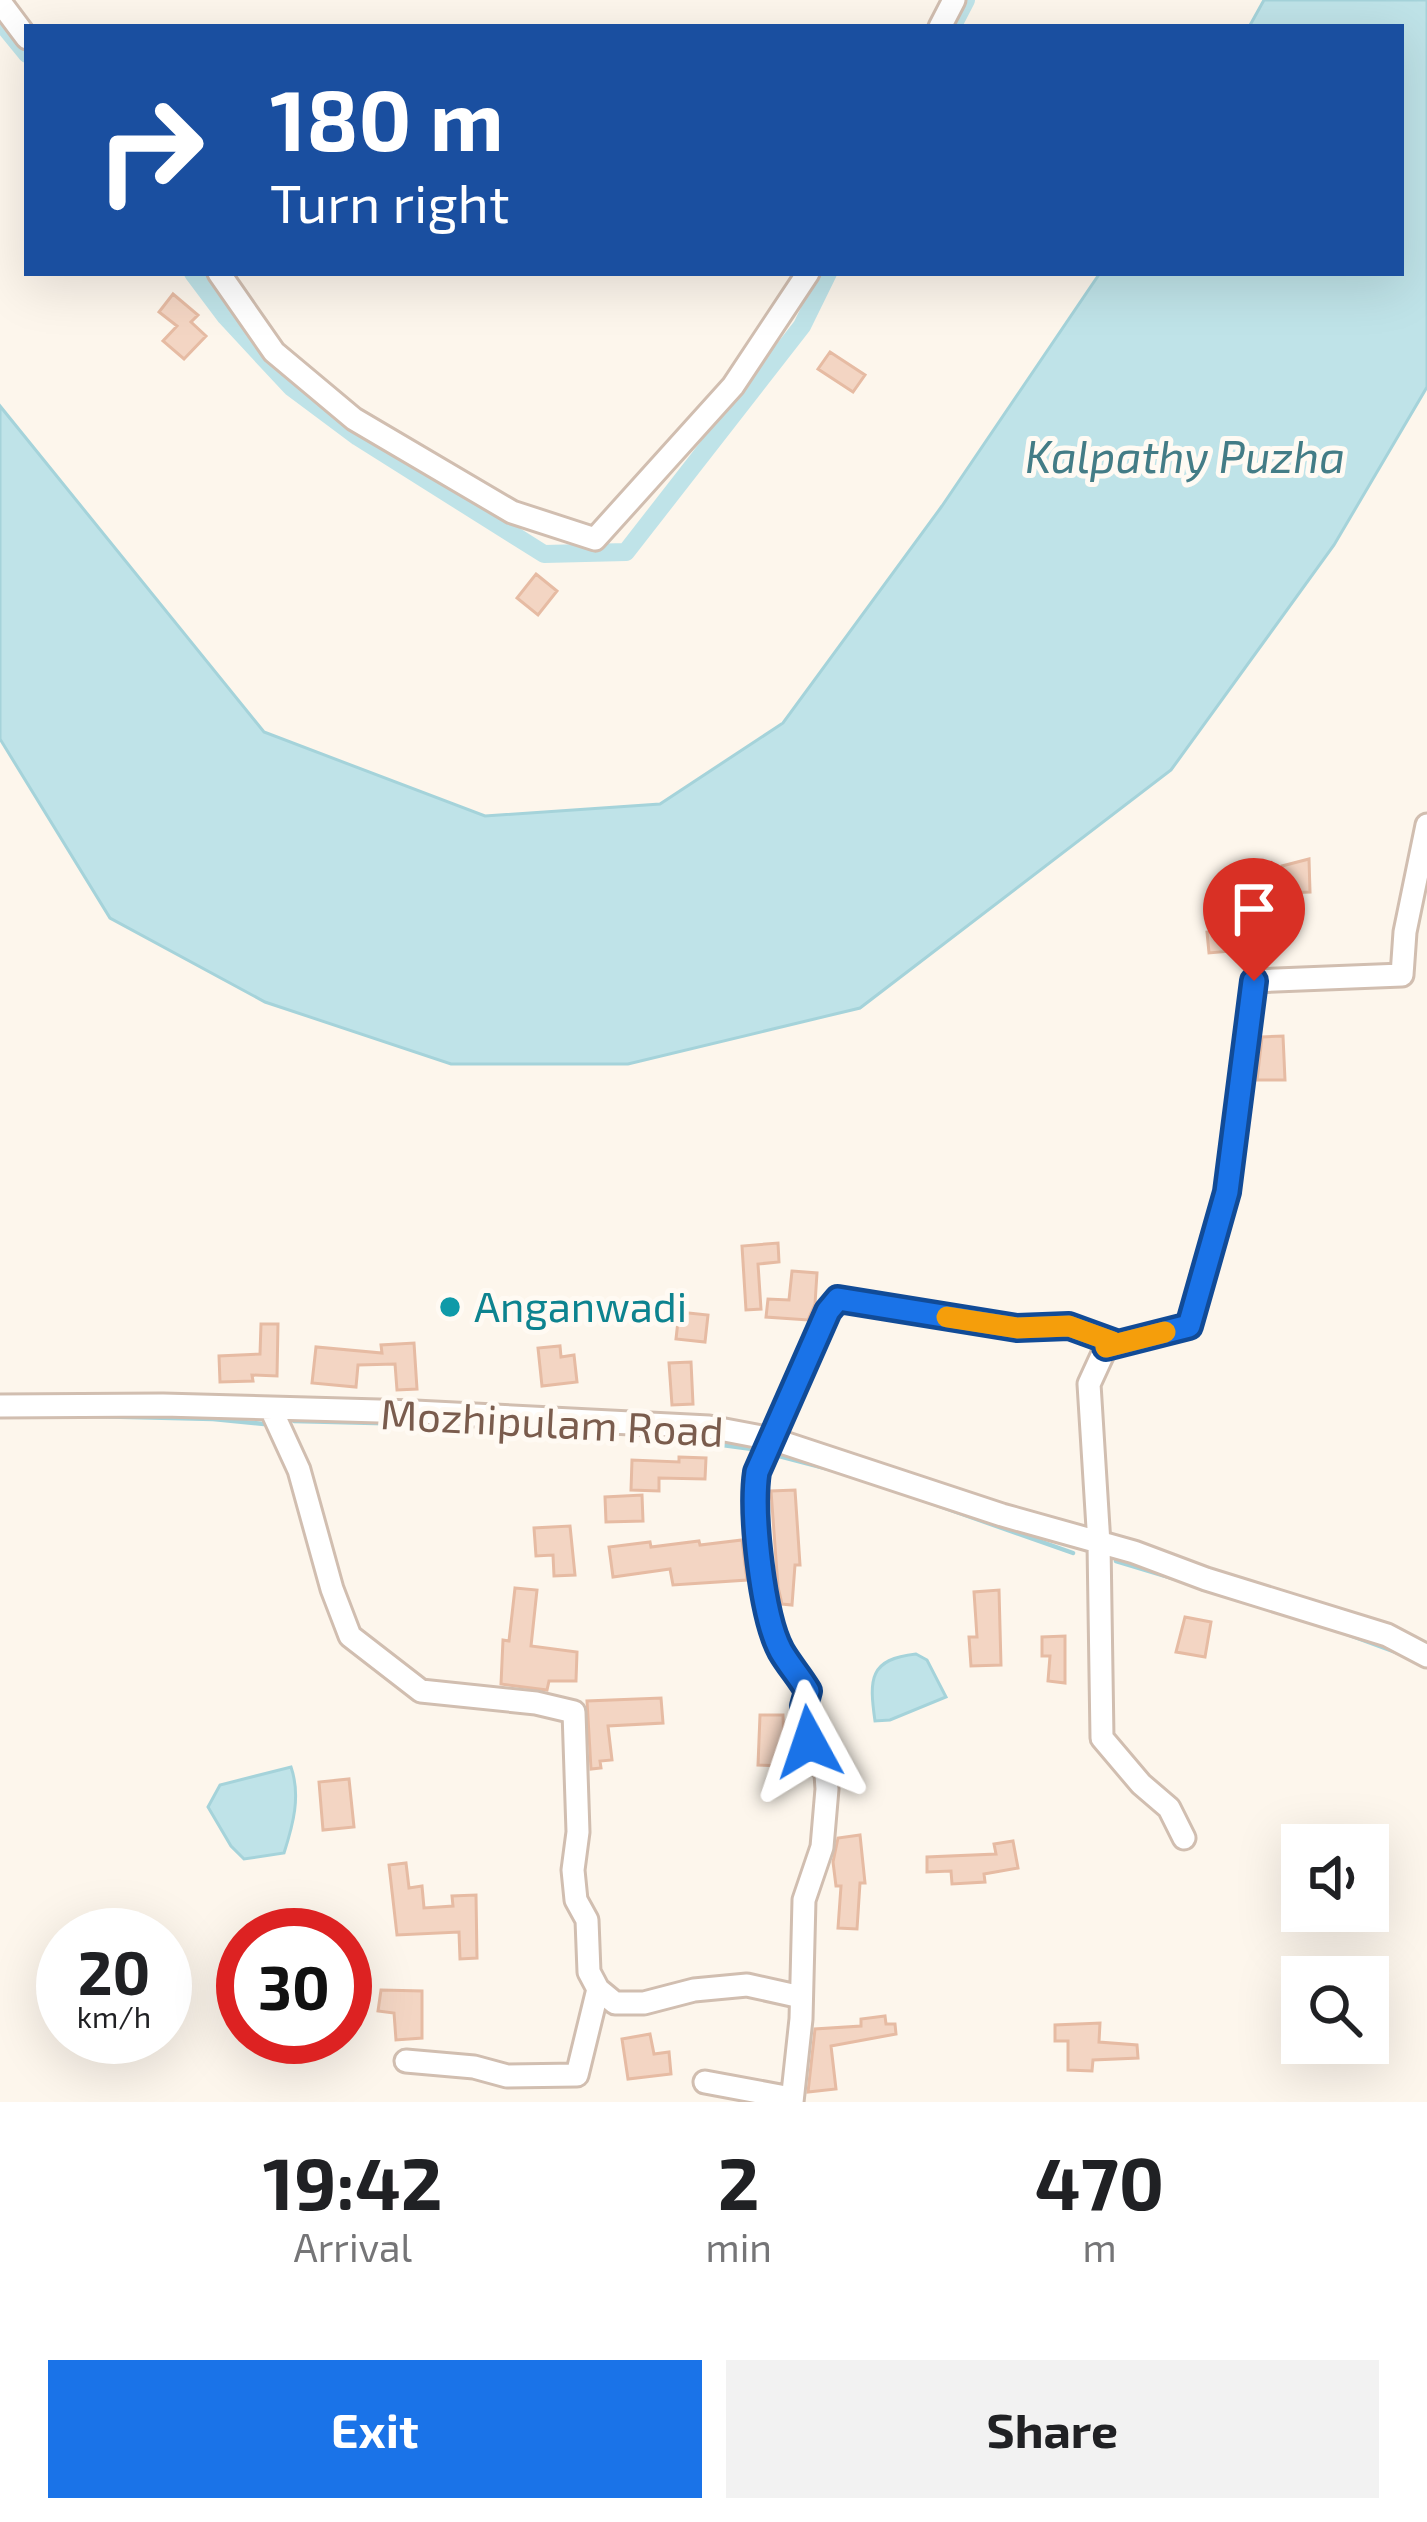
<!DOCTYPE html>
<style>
:root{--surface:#fff;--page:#f2f2f2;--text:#202124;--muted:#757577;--accent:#1a73e8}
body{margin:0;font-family:"Exo 2",sans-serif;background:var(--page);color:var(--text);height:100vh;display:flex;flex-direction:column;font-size:45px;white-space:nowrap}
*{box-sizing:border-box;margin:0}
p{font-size:39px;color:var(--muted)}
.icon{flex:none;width:66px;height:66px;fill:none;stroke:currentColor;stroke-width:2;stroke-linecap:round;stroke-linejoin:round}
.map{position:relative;height:2102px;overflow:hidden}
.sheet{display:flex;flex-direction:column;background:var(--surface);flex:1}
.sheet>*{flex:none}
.banner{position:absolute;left:24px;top:24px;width:1380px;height:252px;border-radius:0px;box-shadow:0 12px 48px #0002;background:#1a4fa0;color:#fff;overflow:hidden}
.controls{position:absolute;left:1281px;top:1824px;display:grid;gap:24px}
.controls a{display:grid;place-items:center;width:108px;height:108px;border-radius:0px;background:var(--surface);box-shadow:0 12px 48px #0002;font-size:60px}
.speed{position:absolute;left:36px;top:1908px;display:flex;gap:24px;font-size:60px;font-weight:700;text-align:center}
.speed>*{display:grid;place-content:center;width:156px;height:156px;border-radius:50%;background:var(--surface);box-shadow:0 12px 48px #0002;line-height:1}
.speed small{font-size:30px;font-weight:400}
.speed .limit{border:18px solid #d22;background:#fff;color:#111}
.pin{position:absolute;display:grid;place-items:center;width:102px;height:102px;color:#fff;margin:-123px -51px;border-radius:50% 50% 50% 0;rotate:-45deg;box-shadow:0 0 12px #0007}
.pin .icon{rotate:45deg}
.me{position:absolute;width:132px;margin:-66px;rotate:355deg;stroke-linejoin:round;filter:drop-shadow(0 0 9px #0008)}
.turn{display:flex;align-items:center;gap:42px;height:252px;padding:0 48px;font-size:54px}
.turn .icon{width:156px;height:156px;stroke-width:2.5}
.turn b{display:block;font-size:84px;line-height:102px}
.eta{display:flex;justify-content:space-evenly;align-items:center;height:204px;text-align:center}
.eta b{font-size:72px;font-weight:700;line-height:84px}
.cta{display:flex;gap:24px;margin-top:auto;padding:24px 48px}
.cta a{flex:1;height:138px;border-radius:0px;background:var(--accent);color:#fff;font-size:48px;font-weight:700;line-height:138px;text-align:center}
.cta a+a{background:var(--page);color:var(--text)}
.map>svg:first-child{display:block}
.water{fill:#bfe3e8;stroke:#a5d3da;stroke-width:3}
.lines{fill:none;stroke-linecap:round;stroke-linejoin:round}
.stream{stroke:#a5d3da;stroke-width:4.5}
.canal{stroke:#bfe3e8;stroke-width:18}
.building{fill:#f3d5c3;stroke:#e6bba3;stroke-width:3}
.street-casing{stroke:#d1beb0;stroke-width:27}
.street{stroke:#fff;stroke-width:21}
.route-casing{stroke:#114b97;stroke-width:30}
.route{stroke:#1a73e8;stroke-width:21}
.slow{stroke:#f59e0b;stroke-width:21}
.culture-dot{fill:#0f9aa8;stroke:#fffaf3;stroke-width:4.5}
.labels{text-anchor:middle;stroke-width:10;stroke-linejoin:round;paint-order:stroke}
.culture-label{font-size:42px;fill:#0d838f;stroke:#fffaf3;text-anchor:start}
.street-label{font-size:42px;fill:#7a5c4d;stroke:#fffaf3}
.water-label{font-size:45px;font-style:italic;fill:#437c86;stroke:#fffaf3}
</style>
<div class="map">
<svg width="1427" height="2102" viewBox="0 0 1427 2102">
<rect width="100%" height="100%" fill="#fdf6ec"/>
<!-- water -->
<path class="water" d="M1264,0H1427V387L1334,545L1171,770L860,1008L628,1064H451L265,1002L110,918L0,739V406L264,732L485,816L660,804L783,723L942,506L1100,273H1401V27H1249Z
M916,1654L927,1660L946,1697L890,1720L875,1721C869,1679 869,1659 916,1654Z
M291,1767C301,1796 293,1825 284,1853L244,1859L231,1846L208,1807L220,1785Z"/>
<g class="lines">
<!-- stream -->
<path class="stream" d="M90,1416L213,1419L264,1424
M294,1421L456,1425
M522,1428L612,1432
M641,1434L752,1449
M779,1456L844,1473
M917,1498L1073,1553
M1116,1561L1179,1580
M1344,1633L1401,1654"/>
<!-- canal -->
<path class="canal" d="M0,21L27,54
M952,27L966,0
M193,273L226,317L291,387L358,437L544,554L626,552L802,326L828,273"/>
</g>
<!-- building -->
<path class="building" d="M173,294L198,315L191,322L206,336L184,359L163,341L177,326L159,312Z
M830,352L865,375L853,392L818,369Z
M536,574L557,591L538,615L517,598Z
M1309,859L1310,892L1284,893L1282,866Z
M1240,913L1242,932L1230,933L1232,951L1209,953L1207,932L1219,931L1217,915Z
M1283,1036L1285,1080H1257L1262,1037Z
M778,1243L779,1262L758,1264L761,1309L746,1310L742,1246Z
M792,1271L817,1273L815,1304L808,1320L766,1317L768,1299L789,1300Z
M679,1312L708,1315L705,1342L676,1339Z
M261,1324H278L277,1376L252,1375L253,1381L220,1382L219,1356L260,1354Z
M414,1343L417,1389L397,1390L395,1364L358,1365L356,1387L312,1383L316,1347L382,1353L381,1345Z
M560,1346L561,1357L574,1355L577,1382L542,1386L538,1348Z
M691,1362L693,1404L672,1405L669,1363Z
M679,1457L706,1458L705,1479L659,1478V1491L631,1490L632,1460L679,1462Z
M795,1490L800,1565H795L792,1605L782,1604L778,1587L771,1491Z
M642,1495L643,1521L606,1522L605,1497Z
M570,1526L575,1575L554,1576L553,1555L536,1556L534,1528Z
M742,1540L747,1580L673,1585L670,1569L613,1577L609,1547L650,1542L651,1547L699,1541L700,1545Z
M515,1588L537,1590L531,1646L577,1652L576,1681H549L547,1690L501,1684L503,1640L509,1641Z
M999,1590L1001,1665L971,1666L969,1637H977L974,1592Z
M1185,1617L1211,1622L1205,1657L1176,1652Z
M1065,1636V1683L1048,1681L1050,1656H1042V1637Z
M661,1698L663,1723L608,1726L612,1760L600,1761L601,1768L591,1769L587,1701Z
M760,1715H783L784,1749H789V1766L758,1765Z
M349,1779L354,1827L323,1830L319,1782Z
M860,1835L865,1883H860L857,1929L838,1928L841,1886H836L833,1862L838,1838Z
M1013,1841L1018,1868L984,1874L985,1882L952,1884L951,1871L927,1872V1857L996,1854L994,1844Z
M406,1863L409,1888L422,1886L424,1908L453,1906L452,1896L476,1895L477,1958L460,1959L459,1932L397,1935L389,1865Z
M381,1990L422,1991V2038L396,2040L394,2013L378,2011Z
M885,2016L886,2024H895L896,2034L831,2046L836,2089L808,2092L815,2029L861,2026V2019Z
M1100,2023L1099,2042L1137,2045L1138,2058L1093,2060L1092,2071L1068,2070V2041H1055V2025Z
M650,2034L654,2054L669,2052L671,2074L628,2079L622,2039Z"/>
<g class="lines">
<defs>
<path id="street" d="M0,2L27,38
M940,27L954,0
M219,273L274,352L354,419L512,512L595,539L733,386L808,273
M0,1406L163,1405L415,1412L709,1427L772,1439L1002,1515L1134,1552L1206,1579L1387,1635L1427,1656
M271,1409L299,1470L332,1589L350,1636L421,1691L536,1703L574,1712L578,1832L573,1870L576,1900L587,1920L589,1972L598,1989L615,2003H644L694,1990L747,1985L801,1997
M1184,1838L1169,1808L1141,1784L1102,1738L1099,1544L1089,1384L1106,1347L1189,1326L1227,1192L1254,981L1402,975L1405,932L1427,825
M406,2061L474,2067L507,2076L577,2075L598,1989
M705,2082L791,2098
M792,2102L801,2019L804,1900L822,1847L827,1789L826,1774L809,1742L804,1706L808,1691C800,1677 789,1665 781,1651C762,1616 751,1511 757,1472L828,1311L838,1299L1017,1328L1069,1326L1113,1342L1106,1347"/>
</defs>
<!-- street casing -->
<use href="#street" class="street-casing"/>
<!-- street -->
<use href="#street" class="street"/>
</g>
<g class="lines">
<defs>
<path id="route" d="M809,1742L804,1706L808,1691C800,1677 789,1665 781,1651C762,1616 751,1512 757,1472L828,1311L838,1299L1017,1328L1069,1326L1113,1342L1106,1347L1189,1326L1227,1192L1254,981"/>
</defs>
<!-- route casing -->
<use href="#route" class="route-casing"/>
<!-- route -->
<use href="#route" class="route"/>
<!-- slow -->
<path class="slow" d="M947,1317L1017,1328L1069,1326L1113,1342L1106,1347L1165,1332"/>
</g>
<!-- markers -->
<circle class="culture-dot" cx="450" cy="1307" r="12"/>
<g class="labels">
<!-- culture labels -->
<g class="culture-label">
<text x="474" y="1322">Anganwadi</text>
</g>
<!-- street labels -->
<g class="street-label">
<text transform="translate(552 1423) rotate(3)" y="15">Mozhipulam Road</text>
</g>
<!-- water labels -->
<g class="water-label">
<text x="1185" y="473">Kalpathy Puzha</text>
</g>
</g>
</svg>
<div class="controls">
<a><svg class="icon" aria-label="sound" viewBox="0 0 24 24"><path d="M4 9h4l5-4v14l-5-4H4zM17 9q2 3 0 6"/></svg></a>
<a><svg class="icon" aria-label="search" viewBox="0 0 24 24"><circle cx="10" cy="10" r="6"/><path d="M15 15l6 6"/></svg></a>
</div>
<div class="speed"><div>20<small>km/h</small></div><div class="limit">30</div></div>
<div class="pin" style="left:1254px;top:981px;background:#d93025"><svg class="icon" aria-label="arrive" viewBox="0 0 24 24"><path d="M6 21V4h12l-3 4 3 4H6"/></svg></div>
<svg class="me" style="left:809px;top:1742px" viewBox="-20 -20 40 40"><path d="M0-17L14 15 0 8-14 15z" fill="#1a73e8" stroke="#fff" stroke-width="4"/></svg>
<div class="banner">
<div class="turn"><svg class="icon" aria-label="right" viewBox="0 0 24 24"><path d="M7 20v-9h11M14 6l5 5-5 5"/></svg><div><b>180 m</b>Turn right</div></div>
</div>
</div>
<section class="sheet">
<div class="eta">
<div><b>19:42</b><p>Arrival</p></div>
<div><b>2</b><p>min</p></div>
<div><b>470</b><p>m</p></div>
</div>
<div class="cta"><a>Exit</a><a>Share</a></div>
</section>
